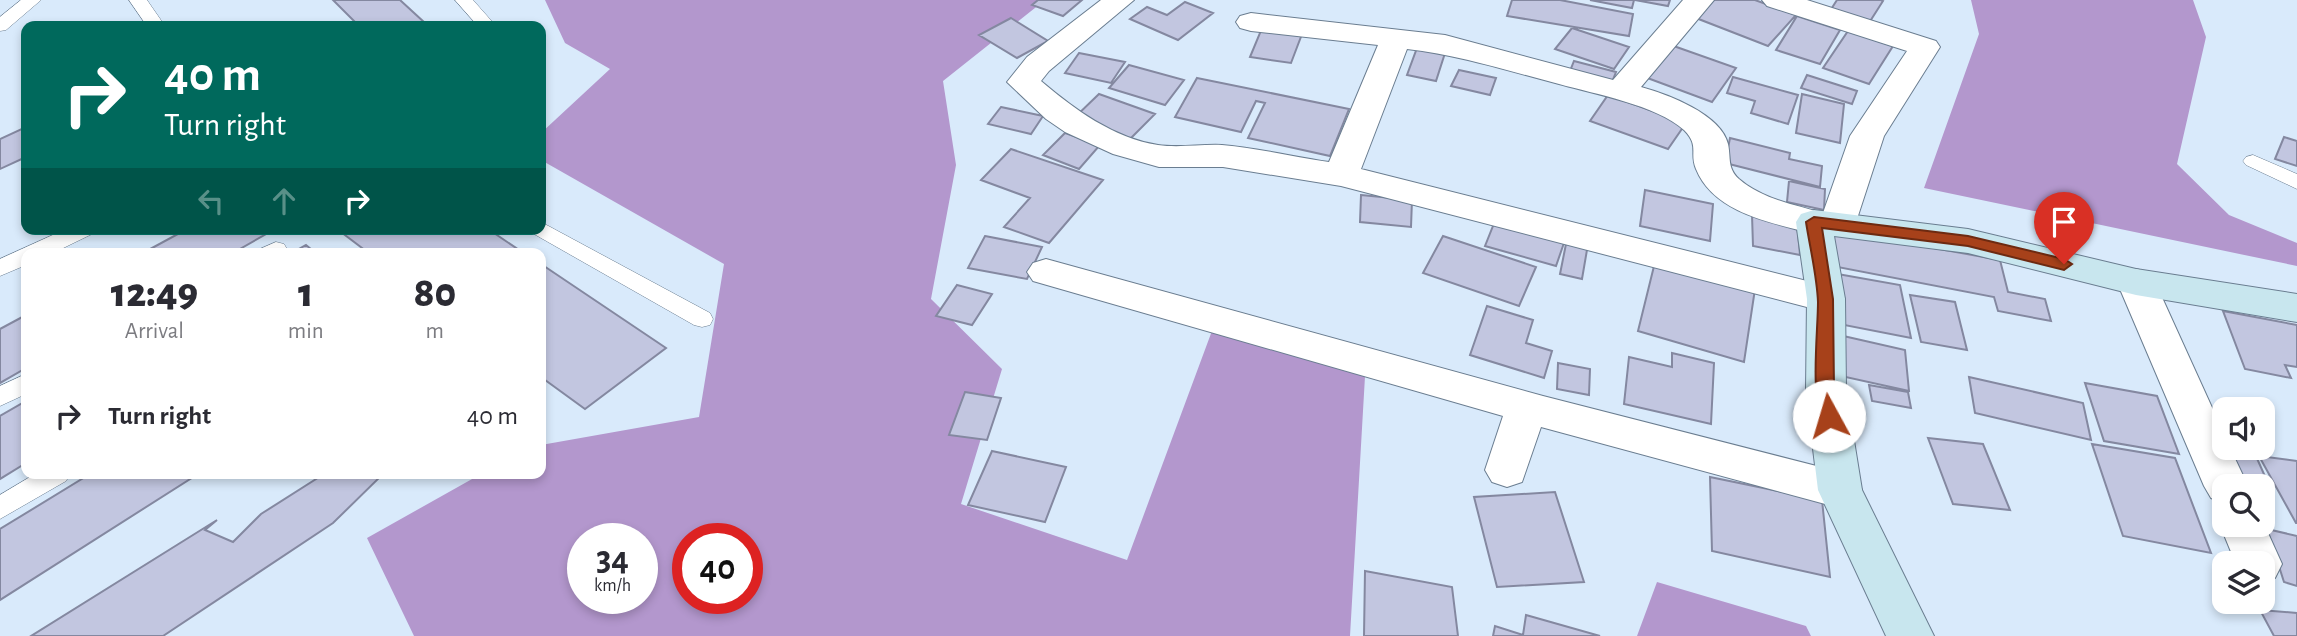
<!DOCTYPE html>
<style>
:root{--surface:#fff;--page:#f2f2f3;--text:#2b2b33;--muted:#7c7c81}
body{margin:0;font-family:"Alegreya Sans",sans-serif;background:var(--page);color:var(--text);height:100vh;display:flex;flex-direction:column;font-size:26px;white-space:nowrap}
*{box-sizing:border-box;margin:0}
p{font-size:23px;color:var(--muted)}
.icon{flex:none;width:38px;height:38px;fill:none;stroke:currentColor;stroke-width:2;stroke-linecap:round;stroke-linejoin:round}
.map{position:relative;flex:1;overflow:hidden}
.sheet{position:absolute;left:21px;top:248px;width:525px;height:231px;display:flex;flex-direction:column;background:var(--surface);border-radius:14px;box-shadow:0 4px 10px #0003}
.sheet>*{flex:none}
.guide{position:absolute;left:21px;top:21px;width:525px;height:214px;border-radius:14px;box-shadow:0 4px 10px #0003;background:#00695c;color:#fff;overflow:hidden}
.fabs{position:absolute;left:2212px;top:397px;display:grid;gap:14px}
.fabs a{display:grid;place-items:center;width:63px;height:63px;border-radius:14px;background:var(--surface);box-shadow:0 4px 10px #0003;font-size:35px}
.speed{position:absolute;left:567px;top:523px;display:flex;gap:14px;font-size:35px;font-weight:700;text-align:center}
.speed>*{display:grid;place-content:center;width:91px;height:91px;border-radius:50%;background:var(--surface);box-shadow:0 4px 10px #0003;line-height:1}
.speed small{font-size:18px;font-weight:400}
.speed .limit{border:10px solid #d22;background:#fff;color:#111}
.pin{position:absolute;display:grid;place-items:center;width:60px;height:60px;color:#fff;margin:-72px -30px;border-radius:50% 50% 50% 0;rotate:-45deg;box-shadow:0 0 7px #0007}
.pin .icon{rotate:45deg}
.me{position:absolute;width:77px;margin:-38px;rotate:354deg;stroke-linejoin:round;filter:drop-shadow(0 0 5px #0008)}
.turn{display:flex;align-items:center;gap:24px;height:147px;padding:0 28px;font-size:32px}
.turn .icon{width:91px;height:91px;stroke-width:2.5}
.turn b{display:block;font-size:49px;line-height:60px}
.lanes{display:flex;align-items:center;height:66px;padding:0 28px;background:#0003;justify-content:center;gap:35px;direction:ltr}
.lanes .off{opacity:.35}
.eta{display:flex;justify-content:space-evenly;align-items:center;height:119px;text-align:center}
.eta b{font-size:42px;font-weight:800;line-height:49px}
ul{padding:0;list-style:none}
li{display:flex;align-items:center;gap:21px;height:98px;padding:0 28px}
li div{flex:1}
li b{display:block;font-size:26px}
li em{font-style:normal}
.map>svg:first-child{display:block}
.forest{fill:#b397cd;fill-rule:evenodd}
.building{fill:#c2c6e0;stroke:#8488a0;stroke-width:2}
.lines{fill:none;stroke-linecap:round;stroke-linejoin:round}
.lane-casing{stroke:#6a7d90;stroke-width:1}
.street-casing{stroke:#6a7d90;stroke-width:2}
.secondary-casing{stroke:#6a7d90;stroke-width:2}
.lane{fill:#fff;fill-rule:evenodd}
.street{fill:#fff;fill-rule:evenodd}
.secondary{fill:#c8e6ee;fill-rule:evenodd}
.route{fill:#a7411a;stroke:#6d2a11;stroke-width:2}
</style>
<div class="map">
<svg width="2297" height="636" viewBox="0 0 2297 636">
<rect width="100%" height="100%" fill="#d9eafb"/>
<!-- forest -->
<path class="forest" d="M545,0H1045L943,81L956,165L931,299L1002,369L961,504L1127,560L1216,320L1366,359L1350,636H414L367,538L481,474H541V445L699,417L724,264L541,160V133L610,69L565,43ZM583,539H642V598H583ZM688,539H747V598H688Z
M1971,0H2193L2206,37L2177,164L2229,215L2297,243V266L1924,188L1979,34Z
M1657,582L1806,626L1811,636H1637Z"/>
<!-- building -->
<path class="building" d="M333,0H400L425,23L418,26H359Z
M1038,0H1082L1063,16L1032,5Z
M1512,0H1560L1633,14L1629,36L1507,16Z
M1590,0H1634L1632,8Z
M1635,0H1670L1668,6Z
M1714,0H1755L1796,15L1768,46L1696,18Z
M1837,0H1881L1883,1L1867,26L1828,14Z
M1185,2L1213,13L1178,40L1130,19L1147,7L1167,15Z
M1797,16L1840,30L1820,64L1776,50Z
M1011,18L1048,41L1017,58L979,35Z
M1262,28L1302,34L1291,63L1250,57Z
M1572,28L1629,47L1614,69L1555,49Z
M1848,31L1893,46L1869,84L1823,68Z
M1668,44L1736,68L1712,102L1642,76Z
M1417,48L1445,53L1436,81L1407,75Z
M1079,53L1125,62L1111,83L1065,73Z
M1574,61L1616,72L1612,82L1570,71Z
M1129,65L1184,80L1165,105L1109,88Z
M1459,70L1496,78L1490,95L1451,86Z
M1807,75L1857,91L1852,104L1801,88Z
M1733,77L1798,95L1788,124L1751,113L1755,101L1727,93Z
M1197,78L1349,109L1330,156L1248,138L1265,103L1256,101L1241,132L1175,117Z
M1099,94L1155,114L1130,139L1074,118Z
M1802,94L1844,104L1840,143L1796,133Z
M1608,95L1686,123L1668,149L1590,121Z
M1001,107L1043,116L1031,134L988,124Z
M26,127V157L0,169V139Z
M1065,133L1100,145L1079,169L1043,155Z
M2284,137L2297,141V166L2275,159Z
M1730,138L1790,153L1789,159L1822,166L1820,187L1725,163Z
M1011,149L1103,180L1049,243L1004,227L1030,198L981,180Z
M1789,181L1825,189L1824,210L1787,202Z
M1645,190L1713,204L1710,241L1640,226Z
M1361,195L1412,200L1411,227L1360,222Z
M1752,215L1797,223L1800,255L1753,246Z
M1495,221L1565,240L1556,266L1485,246Z
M1823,228L2000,260L2008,292L2045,299L2051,321L1998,311L1994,297L1827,265Z
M187,229H275L231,254H141Z
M337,229H488L525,254H370Z
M985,236L1042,247L1027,279L968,268Z
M1443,236L1536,267L1519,306L1423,273Z
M1567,239L1588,244L1582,279L1560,274Z
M306,245L317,254H290Z
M1655,262L1755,289L1744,362L1638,331Z
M541,264L666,348L585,409L541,377Z
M1832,273L1900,285L1911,338L1839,324Z
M957,285L992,294L972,325L936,316Z
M1910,295L1955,302L1967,350L1921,342Z
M1487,306L1533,320L1526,343L1552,351L1544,378L1470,355Z
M2223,311L2297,325V367L2285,365L2291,378L2245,369Z
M26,315V368L0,383V329Z
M1839,335L1905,350L1909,391L1841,376Z
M1672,353L1714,363L1711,424L1624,404L1629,357L1672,367Z
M1558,363L1590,369L1589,395L1557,389Z
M1969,377L2083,403L2091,440L1975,413Z
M2085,383L2157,396L2179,454L2104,441Z
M1869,385L1908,392L1911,408L1872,401Z
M965,392L1001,398L987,440L949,435Z
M26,401V463L0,479V416Z
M1928,438L1983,444L2010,510L1953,504Z
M2092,444L2175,458L2211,553L2123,536Z
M2213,446L2255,454L2272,492L2263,491V486L2228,484Z
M992,451L1066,467L1045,522L968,505Z
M2259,456L2297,461V523H2296Z
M90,474H198L0,600V529Z
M324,474L381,476L333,523L163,636H31L217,520L205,530L233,542L261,514Z
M1710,477L1822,500L1830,577L1712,551Z
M1555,492L1584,582L1497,587L1474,497Z
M2267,529L2297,536V586L2284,582Z
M1365,571L1452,587L1458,636H1364Z
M2260,610L2297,613V636H2274Z
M1526,615L1600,636H1493L1495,626L1523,635Z"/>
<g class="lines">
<defs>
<path id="lane" d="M21,0H41L6,30L0,31V17Z
M129,0H147L165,26H147Z
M455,0H473L496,26H478Z
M2253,155L2297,174V189L2246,165L2243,161L2246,157Z
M541,222L710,313L713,319L710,325L702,327L694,325L534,234L531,229H541Z
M66,229H95L92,234L51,254H26V265L0,276V259Z
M276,242L284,244L287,249L284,254H257L260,249Z
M26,374V394L0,406V386Z
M35,474H70L66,481L0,519V495Z"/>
<path id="street" d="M1101,0H1134L1049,71L1041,81C1074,109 1113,138 1158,145C1179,148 1201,144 1222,145C1258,148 1294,157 1329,162L1378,45L1251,31L1240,28L1236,22L1240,16L1251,13L1445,35L1613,80L1683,0H1714L1641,87C1667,94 1721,114 1728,144C1731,158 1727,168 1739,179C1762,199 1795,205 1823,213L1850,136L1907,51L1767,6L1762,0H1807L1936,41L1940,47L1884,136L1855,225L1850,233C1836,237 1826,231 1814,234C1774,223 1714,214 1696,169C1689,153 1700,146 1684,130C1656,105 1595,94 1559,84C1509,71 1459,55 1407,49L1361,169L1839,289L1845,299L1839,309L1826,312L1341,186L1223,167H1159L1113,154L1065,132L1046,119L1007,82L1027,57Z
M1046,259L1543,396L1840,472L1855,477L1862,490L1855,503L1840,508L1541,427L1522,482L1507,487L1492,482L1485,470L1503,416L1033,281L1027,272L1033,263Z
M2136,269L2149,273L2155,282L2224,434V448H2230L2248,486H2224V503L2211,498L2204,486L2117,282L2123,273Z
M2224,516V525H2263V522L2282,564L2275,578L2263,582V564H2236L2220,525Z"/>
<path id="secondary" d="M1814,210L1968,229L2136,269L2297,294V322L2136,295L1968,253L1834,236L1845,299L1846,391L1862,490L1934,636H1886L1818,490L1806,391L1807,299L1796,222L1801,214Z"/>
</defs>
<!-- lane casing -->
<use href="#lane" class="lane-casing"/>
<!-- street casing -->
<use href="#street" class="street-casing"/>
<!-- secondary casing -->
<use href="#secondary" class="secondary-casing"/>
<!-- lane -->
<use href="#lane" class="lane"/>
<!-- street -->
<use href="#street" class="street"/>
<!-- secondary -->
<use href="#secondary" class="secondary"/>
</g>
<!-- route -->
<path class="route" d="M1814,217L1968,236L2064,259L2072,264L2064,270L1968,246L1822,228L1833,299L1834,391L1838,416L1835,421H1823C1810,396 1818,332 1818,302C1817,276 1810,248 1806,222Z"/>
</svg>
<div class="fabs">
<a><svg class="icon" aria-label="sound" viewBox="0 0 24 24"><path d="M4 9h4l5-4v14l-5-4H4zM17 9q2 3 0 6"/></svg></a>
<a><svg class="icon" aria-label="search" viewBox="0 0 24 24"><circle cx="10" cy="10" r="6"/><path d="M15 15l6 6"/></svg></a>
<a><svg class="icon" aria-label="layers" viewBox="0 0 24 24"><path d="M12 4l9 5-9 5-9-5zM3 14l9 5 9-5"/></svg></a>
</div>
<div class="speed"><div>34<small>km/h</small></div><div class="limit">40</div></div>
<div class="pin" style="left:2064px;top:264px;background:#d93025"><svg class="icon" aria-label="arrive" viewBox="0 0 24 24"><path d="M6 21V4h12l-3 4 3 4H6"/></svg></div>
<svg class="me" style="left:1829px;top:416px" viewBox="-20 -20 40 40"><circle r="19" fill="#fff"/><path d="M0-13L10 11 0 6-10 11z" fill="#a7411a"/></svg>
<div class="guide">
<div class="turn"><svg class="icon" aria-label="right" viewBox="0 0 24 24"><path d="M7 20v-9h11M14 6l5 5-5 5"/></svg><div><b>40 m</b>Turn right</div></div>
<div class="lanes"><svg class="icon off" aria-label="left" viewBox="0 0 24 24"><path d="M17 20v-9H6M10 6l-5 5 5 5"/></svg><svg class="icon off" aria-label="ahead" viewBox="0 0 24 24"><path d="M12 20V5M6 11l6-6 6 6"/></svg><svg class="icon" aria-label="right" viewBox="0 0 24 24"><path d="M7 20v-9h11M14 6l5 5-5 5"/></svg></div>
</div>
<section class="sheet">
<div class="eta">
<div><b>12:49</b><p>Arrival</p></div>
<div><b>1</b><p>min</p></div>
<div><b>80</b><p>m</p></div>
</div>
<ul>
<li><svg class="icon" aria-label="right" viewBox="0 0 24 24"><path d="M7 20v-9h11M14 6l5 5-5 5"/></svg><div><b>Turn right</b></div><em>40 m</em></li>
</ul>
</section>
</div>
